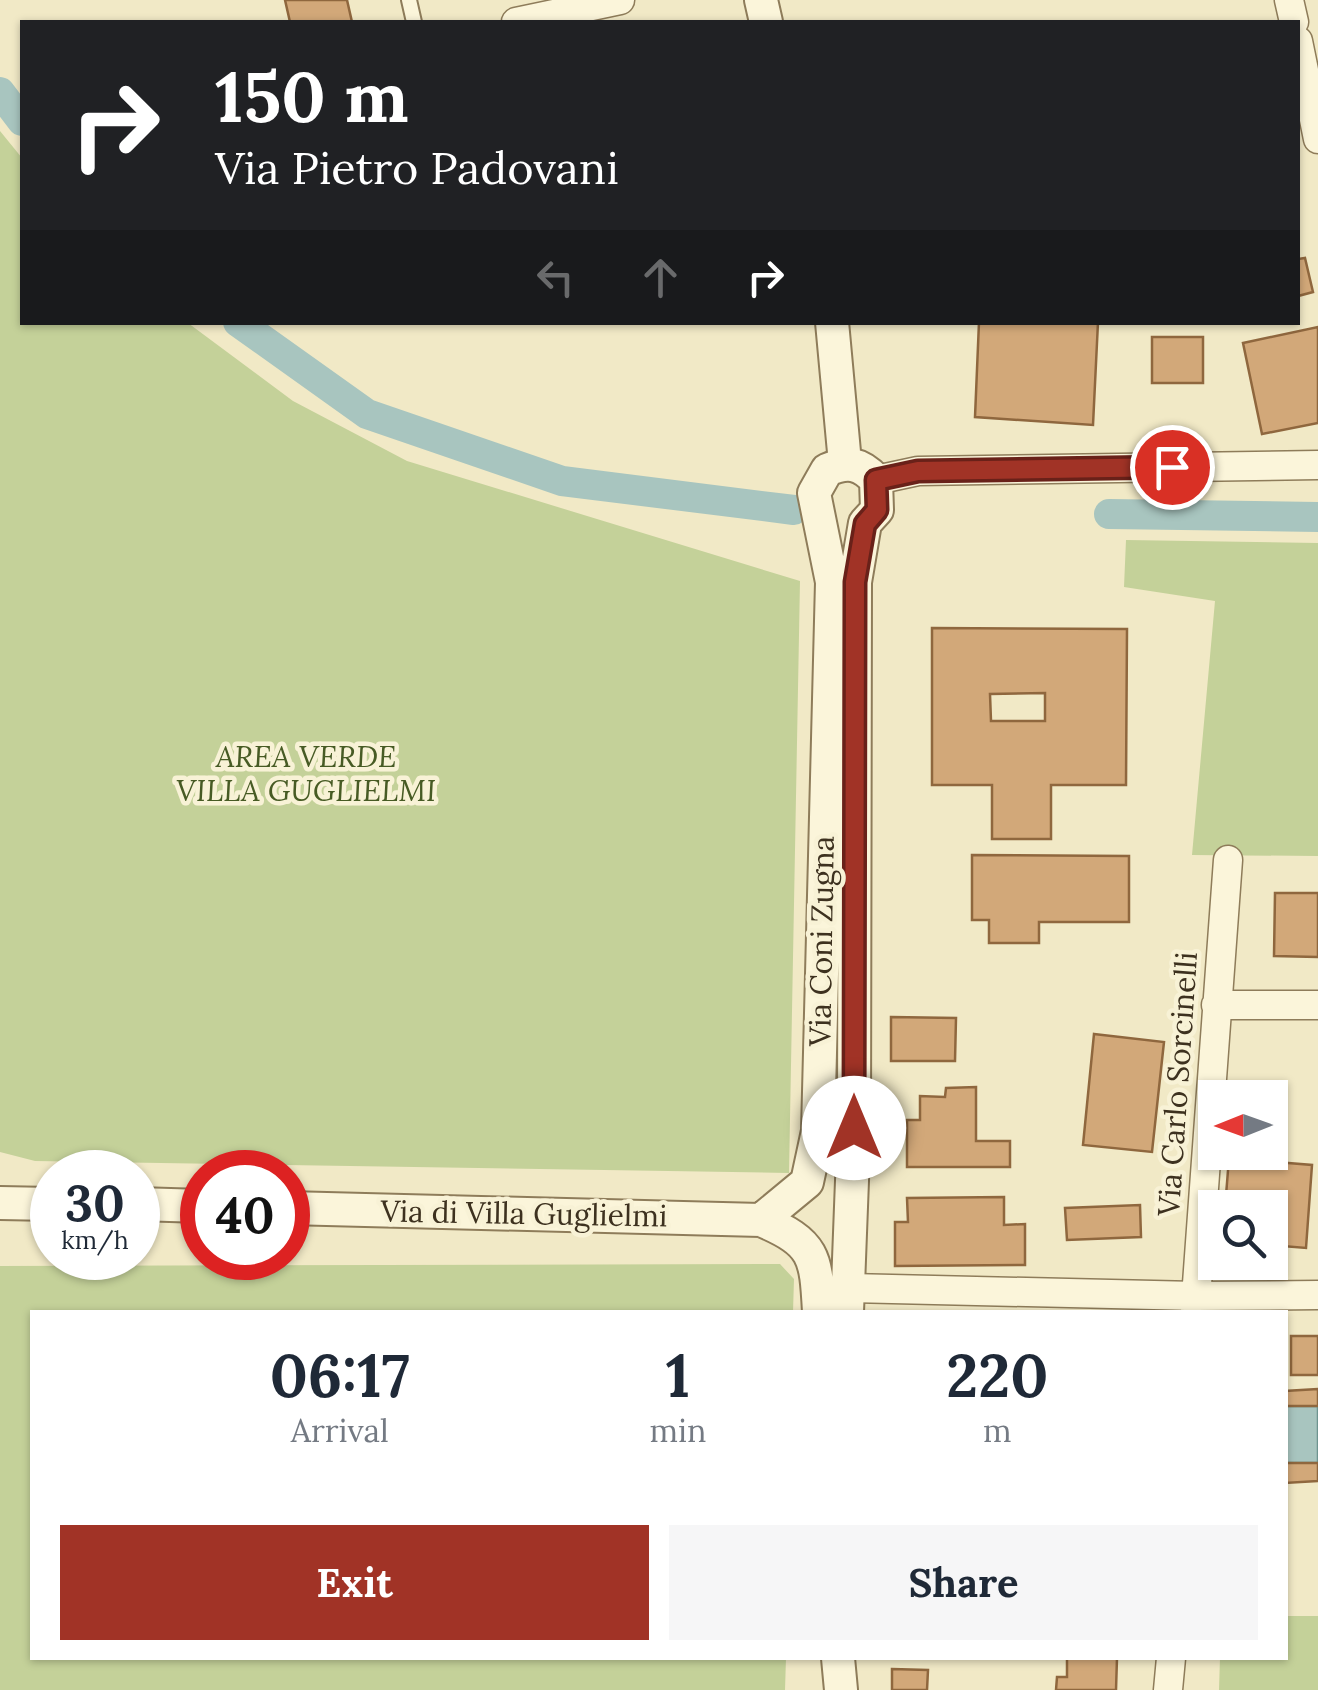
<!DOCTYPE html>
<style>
:root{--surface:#fff;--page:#f6f6f7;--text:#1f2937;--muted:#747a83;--accent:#a13326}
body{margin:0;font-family:Lora,serif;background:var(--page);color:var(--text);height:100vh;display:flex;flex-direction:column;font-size:38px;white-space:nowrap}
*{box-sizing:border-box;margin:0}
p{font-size:32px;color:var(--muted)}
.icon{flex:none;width:55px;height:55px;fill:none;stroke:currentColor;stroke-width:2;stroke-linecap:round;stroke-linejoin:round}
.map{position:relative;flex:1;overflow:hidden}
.details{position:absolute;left:30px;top:1310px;width:1258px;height:350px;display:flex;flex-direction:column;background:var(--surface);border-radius:0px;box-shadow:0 2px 8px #0004}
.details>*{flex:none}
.guide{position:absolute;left:20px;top:20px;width:1280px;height:305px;border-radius:0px;box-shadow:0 2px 8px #0004;background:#202124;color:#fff;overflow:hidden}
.needle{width:65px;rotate:269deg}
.tools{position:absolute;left:1198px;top:1080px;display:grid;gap:20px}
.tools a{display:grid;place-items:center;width:90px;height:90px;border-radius:0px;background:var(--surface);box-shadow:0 2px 8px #0004;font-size:50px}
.speed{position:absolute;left:30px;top:1150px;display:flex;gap:20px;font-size:50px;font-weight:700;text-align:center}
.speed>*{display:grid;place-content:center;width:130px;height:130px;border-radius:50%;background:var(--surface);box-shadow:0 2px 8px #0004;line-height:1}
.speed small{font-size:25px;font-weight:400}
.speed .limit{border:15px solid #d22;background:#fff;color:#111}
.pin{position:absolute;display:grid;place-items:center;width:85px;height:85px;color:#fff;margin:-42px;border:5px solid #fff;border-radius:50%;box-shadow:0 2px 10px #0007}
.me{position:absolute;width:110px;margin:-55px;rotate:0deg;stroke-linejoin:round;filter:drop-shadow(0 0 8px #0008)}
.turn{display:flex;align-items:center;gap:35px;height:210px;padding:0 30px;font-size:45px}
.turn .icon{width:130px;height:130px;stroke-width:2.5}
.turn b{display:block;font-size:70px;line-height:85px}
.lanes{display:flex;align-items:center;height:95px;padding:0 30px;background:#0003;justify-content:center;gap:50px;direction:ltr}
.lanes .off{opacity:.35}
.eta{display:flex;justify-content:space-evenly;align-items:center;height:170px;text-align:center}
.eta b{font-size:60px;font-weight:700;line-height:70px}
.action{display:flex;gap:20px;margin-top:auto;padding:20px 30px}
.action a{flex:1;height:115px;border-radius:0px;background:var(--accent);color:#fff;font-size:40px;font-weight:700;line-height:115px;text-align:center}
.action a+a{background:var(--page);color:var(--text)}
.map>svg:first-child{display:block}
.green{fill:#c4d199}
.water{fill:#a8c5bf;stroke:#6d948f;stroke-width:2.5}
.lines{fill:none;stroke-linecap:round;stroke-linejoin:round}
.canal{stroke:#a8c5bf;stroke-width:30}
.building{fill:#d2a879;stroke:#8f673e;stroke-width:2.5;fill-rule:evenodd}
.service-casing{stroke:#8e7c5a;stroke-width:18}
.minor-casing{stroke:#8e7c5a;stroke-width:31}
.tertiary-casing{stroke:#8e7c5a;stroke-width:36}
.service{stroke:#fbf5da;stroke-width:14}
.minor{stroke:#fbf5da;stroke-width:28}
.tertiary{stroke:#fbf5da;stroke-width:32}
.route-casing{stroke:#692119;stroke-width:25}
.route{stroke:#a13326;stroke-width:18}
.labels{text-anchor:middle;stroke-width:9;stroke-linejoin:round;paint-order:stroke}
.park-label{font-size:30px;font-style:italic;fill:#475b24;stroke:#f8f2d6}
.street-label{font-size:30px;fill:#3d311f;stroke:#f8f2d6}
</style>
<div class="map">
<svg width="1318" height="1690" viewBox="0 0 1318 1690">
<rect width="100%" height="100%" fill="#f1e9c6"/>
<!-- green -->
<path class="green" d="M0,131L22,158V322L188,323L293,401L407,461L800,581L789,1173L35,1161L0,1152Z
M1126,540L1318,543V856L1192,855L1215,601L1124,587Z
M780,1264L794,1279L793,1312H32V1658H786L785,1690H0V1266Z
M1285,1616H1318V1690H1219L1220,1658H1285Z"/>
<!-- water -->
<path class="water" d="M1285,1406H1318V1463H1285Z"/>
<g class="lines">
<!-- canal -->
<path class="canal" d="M0,92L22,121
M238,322L367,414L562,481L794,510
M1109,514L1318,517"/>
</g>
<!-- building -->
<path class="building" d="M285,0H347L352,22H290Z
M1305,258L1313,292L1298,296V259Z
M979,322H1098L1093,425L975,417Z
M1318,327V423L1262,434L1243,343Z
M1152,337H1203V383H1152Z
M932,628L1127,629L1126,785H1051V839H992V785H932ZM1045,693V721H991L990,694Z
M972,855L1129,856V922H1039V943H989V920H972Z
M1275,893H1318V957L1274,956Z
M891,1017L956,1018L955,1061H891Z
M1094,1034L1164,1042L1152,1152L1083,1145Z
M976,1087V1141H1010V1167H907V1120H920V1096L945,1097L946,1088Z
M1229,1158L1312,1165L1306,1248L1270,1245V1208H1225Z
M1004,1197V1225L1025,1224V1265L895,1266V1222H908L907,1198Z
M1140,1205L1141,1237L1067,1240L1065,1208Z
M1291,1336H1318V1375H1291Z
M1318,1389V1406H1285V1391Z
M1285,1463H1318V1481L1285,1483Z
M1067,1658H1117L1116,1690H1056L1057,1677H1067Z
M892,1669L928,1670L927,1690H892Z"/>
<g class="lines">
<defs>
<path id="service" d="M409,0L414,22"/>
<path id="minor" d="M1289,0L1294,22
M516,22L620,0
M1298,41L1318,139
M876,480L918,471L1318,465
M1216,1005H1318
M850,1288L1196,1296L1318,1295
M1195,1311L1228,860
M1168,1690L1171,1658"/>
<path id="tertiary" d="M761,0L766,22
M832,322L845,463
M0,1203L52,1204
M138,1204L202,1206
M288,1208L761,1220C815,1243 816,1256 819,1312
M761,1220L807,1182L818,1131L832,582L814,493L827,470C848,461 860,463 876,480L877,510L865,523L855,582L854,1128L847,1312
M838,1658L841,1690"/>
</defs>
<!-- service casing -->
<use href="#service" class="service-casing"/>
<!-- minor casing -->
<use href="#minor" class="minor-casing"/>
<!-- tertiary casing -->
<use href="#tertiary" class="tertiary-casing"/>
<!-- service -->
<use href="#service" class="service"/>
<!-- minor -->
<use href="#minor" class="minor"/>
<!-- tertiary -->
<use href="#tertiary" class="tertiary"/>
</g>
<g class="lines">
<defs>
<path id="route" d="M854,1128L855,582L865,524L877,510L876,480L918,471L1172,467"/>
</defs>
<!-- route casing -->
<use href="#route" class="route-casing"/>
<!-- route -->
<use href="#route" class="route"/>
</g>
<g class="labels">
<!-- park labels -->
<g class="park-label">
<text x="306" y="767">AREA VERDE<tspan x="306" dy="34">VILLA GUGLIELMI</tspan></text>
</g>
<!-- street labels -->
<g class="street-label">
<text transform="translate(822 941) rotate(-89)" y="10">Via Coni Zugna</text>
<text transform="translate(1178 1084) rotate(-86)" y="10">Via Carlo Sorcinelli</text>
<text transform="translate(524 1214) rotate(1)" y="10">Via di Villa Guglielmi</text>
</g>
</g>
</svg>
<div class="tools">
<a><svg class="needle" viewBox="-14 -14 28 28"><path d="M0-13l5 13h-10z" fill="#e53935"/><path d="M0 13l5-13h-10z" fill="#747a83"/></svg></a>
<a><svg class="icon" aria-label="search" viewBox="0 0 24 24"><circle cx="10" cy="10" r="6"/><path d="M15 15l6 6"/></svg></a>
</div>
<div class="speed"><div>30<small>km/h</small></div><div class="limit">40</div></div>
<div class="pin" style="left:1172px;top:467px;background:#d93025"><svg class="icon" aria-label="arrive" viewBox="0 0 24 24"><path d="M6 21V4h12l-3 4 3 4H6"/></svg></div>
<svg class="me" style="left:854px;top:1128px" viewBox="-20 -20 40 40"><circle r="19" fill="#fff"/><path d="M0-13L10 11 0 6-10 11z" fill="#a13326"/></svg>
<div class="guide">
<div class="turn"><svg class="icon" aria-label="right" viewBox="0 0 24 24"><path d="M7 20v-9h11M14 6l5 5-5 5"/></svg><div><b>150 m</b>Via Pietro Padovani</div></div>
<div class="lanes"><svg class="icon off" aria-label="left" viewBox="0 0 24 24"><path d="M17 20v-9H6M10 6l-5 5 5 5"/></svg><svg class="icon off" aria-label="ahead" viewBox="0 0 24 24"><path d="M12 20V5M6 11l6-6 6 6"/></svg><svg class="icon" aria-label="right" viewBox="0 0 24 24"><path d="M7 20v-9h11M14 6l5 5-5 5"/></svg></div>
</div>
<section class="details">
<div class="eta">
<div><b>06:17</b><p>Arrival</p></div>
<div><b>1</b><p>min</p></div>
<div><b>220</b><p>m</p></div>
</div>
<div class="action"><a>Exit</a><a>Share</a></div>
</section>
</div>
